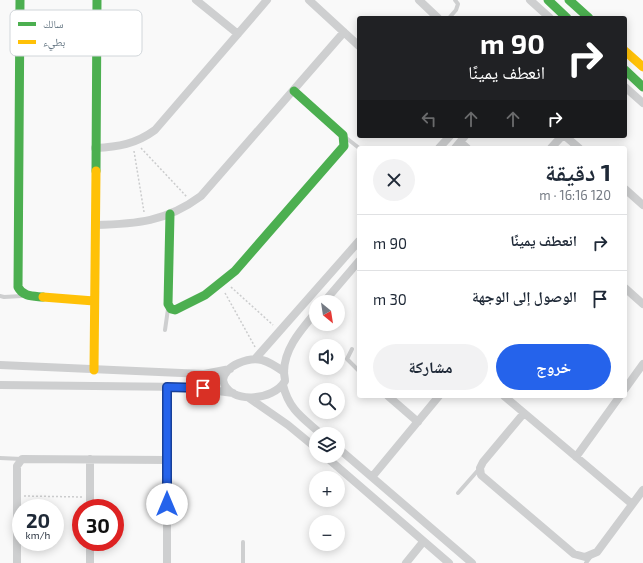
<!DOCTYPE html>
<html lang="ar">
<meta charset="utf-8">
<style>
:root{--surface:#fff;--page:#f2f2f3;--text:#1f2937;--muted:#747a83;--line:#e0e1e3;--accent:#2563eb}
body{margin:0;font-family:"Exo 2","Noto Naskh Arabic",sans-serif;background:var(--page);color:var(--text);direction:rtl;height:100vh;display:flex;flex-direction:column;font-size:15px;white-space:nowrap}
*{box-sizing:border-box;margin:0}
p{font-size:13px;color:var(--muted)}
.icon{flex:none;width:22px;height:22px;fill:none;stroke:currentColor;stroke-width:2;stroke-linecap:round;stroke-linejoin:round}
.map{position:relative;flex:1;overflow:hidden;direction:ltr}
.sheet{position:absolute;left:357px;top:146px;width:270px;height:252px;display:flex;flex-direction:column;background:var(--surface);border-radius:4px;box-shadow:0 2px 10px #0003;direction:rtl}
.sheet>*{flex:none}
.top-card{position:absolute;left:357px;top:16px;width:270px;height:122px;border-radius:4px;box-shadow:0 2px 10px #0003;direction:rtl;background:#202124;color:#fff;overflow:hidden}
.needle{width:26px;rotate:150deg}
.tools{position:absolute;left:309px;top:295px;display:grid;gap:8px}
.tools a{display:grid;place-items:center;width:36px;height:36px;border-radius:50%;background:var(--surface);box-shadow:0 2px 10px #0003;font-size:20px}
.speed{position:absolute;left:12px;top:499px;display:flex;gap:8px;font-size:20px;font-weight:700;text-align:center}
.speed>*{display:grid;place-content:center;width:52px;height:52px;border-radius:50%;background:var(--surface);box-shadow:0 2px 10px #0003;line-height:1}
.speed small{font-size:10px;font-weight:400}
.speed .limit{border:6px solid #d22;background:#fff;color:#111}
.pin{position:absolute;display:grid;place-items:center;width:34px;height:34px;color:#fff;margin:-17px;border-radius:8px;box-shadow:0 2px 6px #0006}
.me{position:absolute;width:44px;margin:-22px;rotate:0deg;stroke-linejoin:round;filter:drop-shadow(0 0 3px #0008)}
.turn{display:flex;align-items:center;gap:14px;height:84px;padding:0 16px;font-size:18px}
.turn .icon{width:52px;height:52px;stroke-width:2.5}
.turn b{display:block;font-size:28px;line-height:34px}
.lanes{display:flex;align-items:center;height:38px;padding:0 16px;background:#0003;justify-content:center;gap:20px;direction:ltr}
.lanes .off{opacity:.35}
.round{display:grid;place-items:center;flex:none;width:42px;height:42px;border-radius:21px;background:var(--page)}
.headline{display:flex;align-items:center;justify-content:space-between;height:68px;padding:0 16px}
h1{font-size:24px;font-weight:700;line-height:30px}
.button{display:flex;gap:8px;margin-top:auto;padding:8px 16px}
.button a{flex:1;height:46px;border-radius:24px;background:var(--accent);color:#fff;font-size:16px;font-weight:700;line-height:46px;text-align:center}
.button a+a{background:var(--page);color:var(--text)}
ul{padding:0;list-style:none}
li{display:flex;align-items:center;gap:12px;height:56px;padding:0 16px;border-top:1px solid var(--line)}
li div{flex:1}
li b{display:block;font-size:15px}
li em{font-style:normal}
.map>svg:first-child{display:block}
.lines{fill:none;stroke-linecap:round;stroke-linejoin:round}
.path{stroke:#cbcccd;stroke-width:1.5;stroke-dasharray:2 2;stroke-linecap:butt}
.lane{stroke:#cecfd0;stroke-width:4}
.street{stroke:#cecfd0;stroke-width:8}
.fast{stroke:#4caf50;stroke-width:9}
.slow{stroke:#ffc107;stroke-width:9}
.route-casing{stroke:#184099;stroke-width:10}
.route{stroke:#2563eb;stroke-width:7}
.key{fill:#fff;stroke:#d1d6da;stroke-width:1}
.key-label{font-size:11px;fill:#657683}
</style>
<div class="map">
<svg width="643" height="563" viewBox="0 0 643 563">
<rect width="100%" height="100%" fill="#f9f9f9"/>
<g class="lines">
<!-- path -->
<path class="path" d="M141,148L187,197
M134,151L144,212
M231,287L273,325
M225,293L255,347
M24,496L83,497"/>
<!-- lane -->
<path class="lane" d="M449,18L456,10L458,4L455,0
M345,137L359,148
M0,296L4,297L22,296
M165,330L168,309
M352,349L347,359L359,371
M0,458L22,459
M458,493L480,468
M243,542V563
M586,563L591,556"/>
<!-- street -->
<path class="street" d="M196,0L238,34
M309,0L359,46
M419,0L438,18
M530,0L550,18
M625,87L643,103
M565,136L579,148
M460,142L467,148
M95,148C118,147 136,144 155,130L267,0
M439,148L450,136
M455,148L465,136
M551,148L562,136
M625,189L643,205
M95,225C136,224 166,222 201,196L344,32
M625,288L643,304
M324,302L359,261
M255,359L359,241
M0,365L204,374L230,369
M284,372C277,367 270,362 262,360C249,357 225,365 223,380C228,405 274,401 285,381C285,378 284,375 284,372C284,348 302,329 316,312
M0,385L188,387L233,393
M283,385C289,410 303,418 321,434
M625,389L643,364
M388,396L418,422
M504,396L632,504
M249,398L288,425L316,448
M524,413L483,462L480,468L481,475L574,554L585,557L597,552L643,490
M338,448L472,563
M325,456L449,563
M576,457L620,396
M90,459V508
M372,477L439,396
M17,563V466L22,459L167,460
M90,563V542
M167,563V387
M406,563L423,542"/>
<!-- fast -->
<path class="fast" d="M20,0L18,287C23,297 33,296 43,297
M548,0L567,18
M569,0L589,18
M625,70L643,87
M96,171L97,0
M170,214L168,304L171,309L175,310L205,295L235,271L344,146L343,135L294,91"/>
<!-- slow -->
<path class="slow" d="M625,51L643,67
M43,297L94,301
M94,370L96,171"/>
</g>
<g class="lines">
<defs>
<path id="route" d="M167,504V387L203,388"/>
</defs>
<!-- route casing -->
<use href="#route" class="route-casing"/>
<!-- route -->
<use href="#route" class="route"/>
</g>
<!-- legend -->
<rect x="10" y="10" width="132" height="46" rx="6" class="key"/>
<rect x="18" y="22" width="18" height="4" fill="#4caf50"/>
<rect x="18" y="40" width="18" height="4" fill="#ffc107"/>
<g class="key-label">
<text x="43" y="28">سالك</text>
<text x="43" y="46">بطيء</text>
</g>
</svg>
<div class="tools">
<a><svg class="needle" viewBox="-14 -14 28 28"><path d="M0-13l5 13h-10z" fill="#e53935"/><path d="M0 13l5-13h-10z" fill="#747a83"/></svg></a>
<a><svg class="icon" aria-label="sound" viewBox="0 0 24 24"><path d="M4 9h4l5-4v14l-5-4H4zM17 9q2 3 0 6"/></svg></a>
<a><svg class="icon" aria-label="search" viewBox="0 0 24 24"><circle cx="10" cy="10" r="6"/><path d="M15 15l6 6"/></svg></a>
<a><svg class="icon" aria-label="layers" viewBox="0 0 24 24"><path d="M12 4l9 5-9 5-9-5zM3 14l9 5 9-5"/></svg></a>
<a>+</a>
<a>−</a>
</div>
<div class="speed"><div>20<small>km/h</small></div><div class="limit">30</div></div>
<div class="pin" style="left:203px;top:388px;background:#d93025"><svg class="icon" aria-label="arrive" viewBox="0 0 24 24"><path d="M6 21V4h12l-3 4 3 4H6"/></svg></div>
<svg class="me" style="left:167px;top:504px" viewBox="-20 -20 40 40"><circle r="19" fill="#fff"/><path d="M0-13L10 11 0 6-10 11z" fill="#2563eb"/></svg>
<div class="top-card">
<div class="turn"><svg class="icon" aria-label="right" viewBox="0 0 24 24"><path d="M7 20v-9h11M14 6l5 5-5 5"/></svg><div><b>90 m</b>انعطف يمينًا</div></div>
<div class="lanes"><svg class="icon off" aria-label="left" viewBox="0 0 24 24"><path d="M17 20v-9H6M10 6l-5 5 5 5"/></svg><svg class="icon off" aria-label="ahead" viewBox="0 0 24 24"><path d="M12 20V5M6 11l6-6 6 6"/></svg><svg class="icon off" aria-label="ahead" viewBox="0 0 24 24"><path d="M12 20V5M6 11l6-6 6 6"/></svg><svg class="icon" aria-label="right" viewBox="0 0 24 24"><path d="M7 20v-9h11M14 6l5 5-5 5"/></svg></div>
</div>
<section class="sheet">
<div class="headline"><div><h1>1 دقيقة</h1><p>120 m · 16:16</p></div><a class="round"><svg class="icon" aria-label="close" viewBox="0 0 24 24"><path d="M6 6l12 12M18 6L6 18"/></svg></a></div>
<ul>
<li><svg class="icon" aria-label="right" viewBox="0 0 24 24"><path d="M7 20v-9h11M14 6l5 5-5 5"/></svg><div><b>انعطف يمينًا</b></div><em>90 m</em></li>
<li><svg class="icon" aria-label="arrive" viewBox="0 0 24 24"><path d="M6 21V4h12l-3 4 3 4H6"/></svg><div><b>الوصول إلى الوجهة</b></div><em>30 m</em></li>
</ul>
<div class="button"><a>خروج</a><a>مشاركة</a></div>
</section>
</div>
